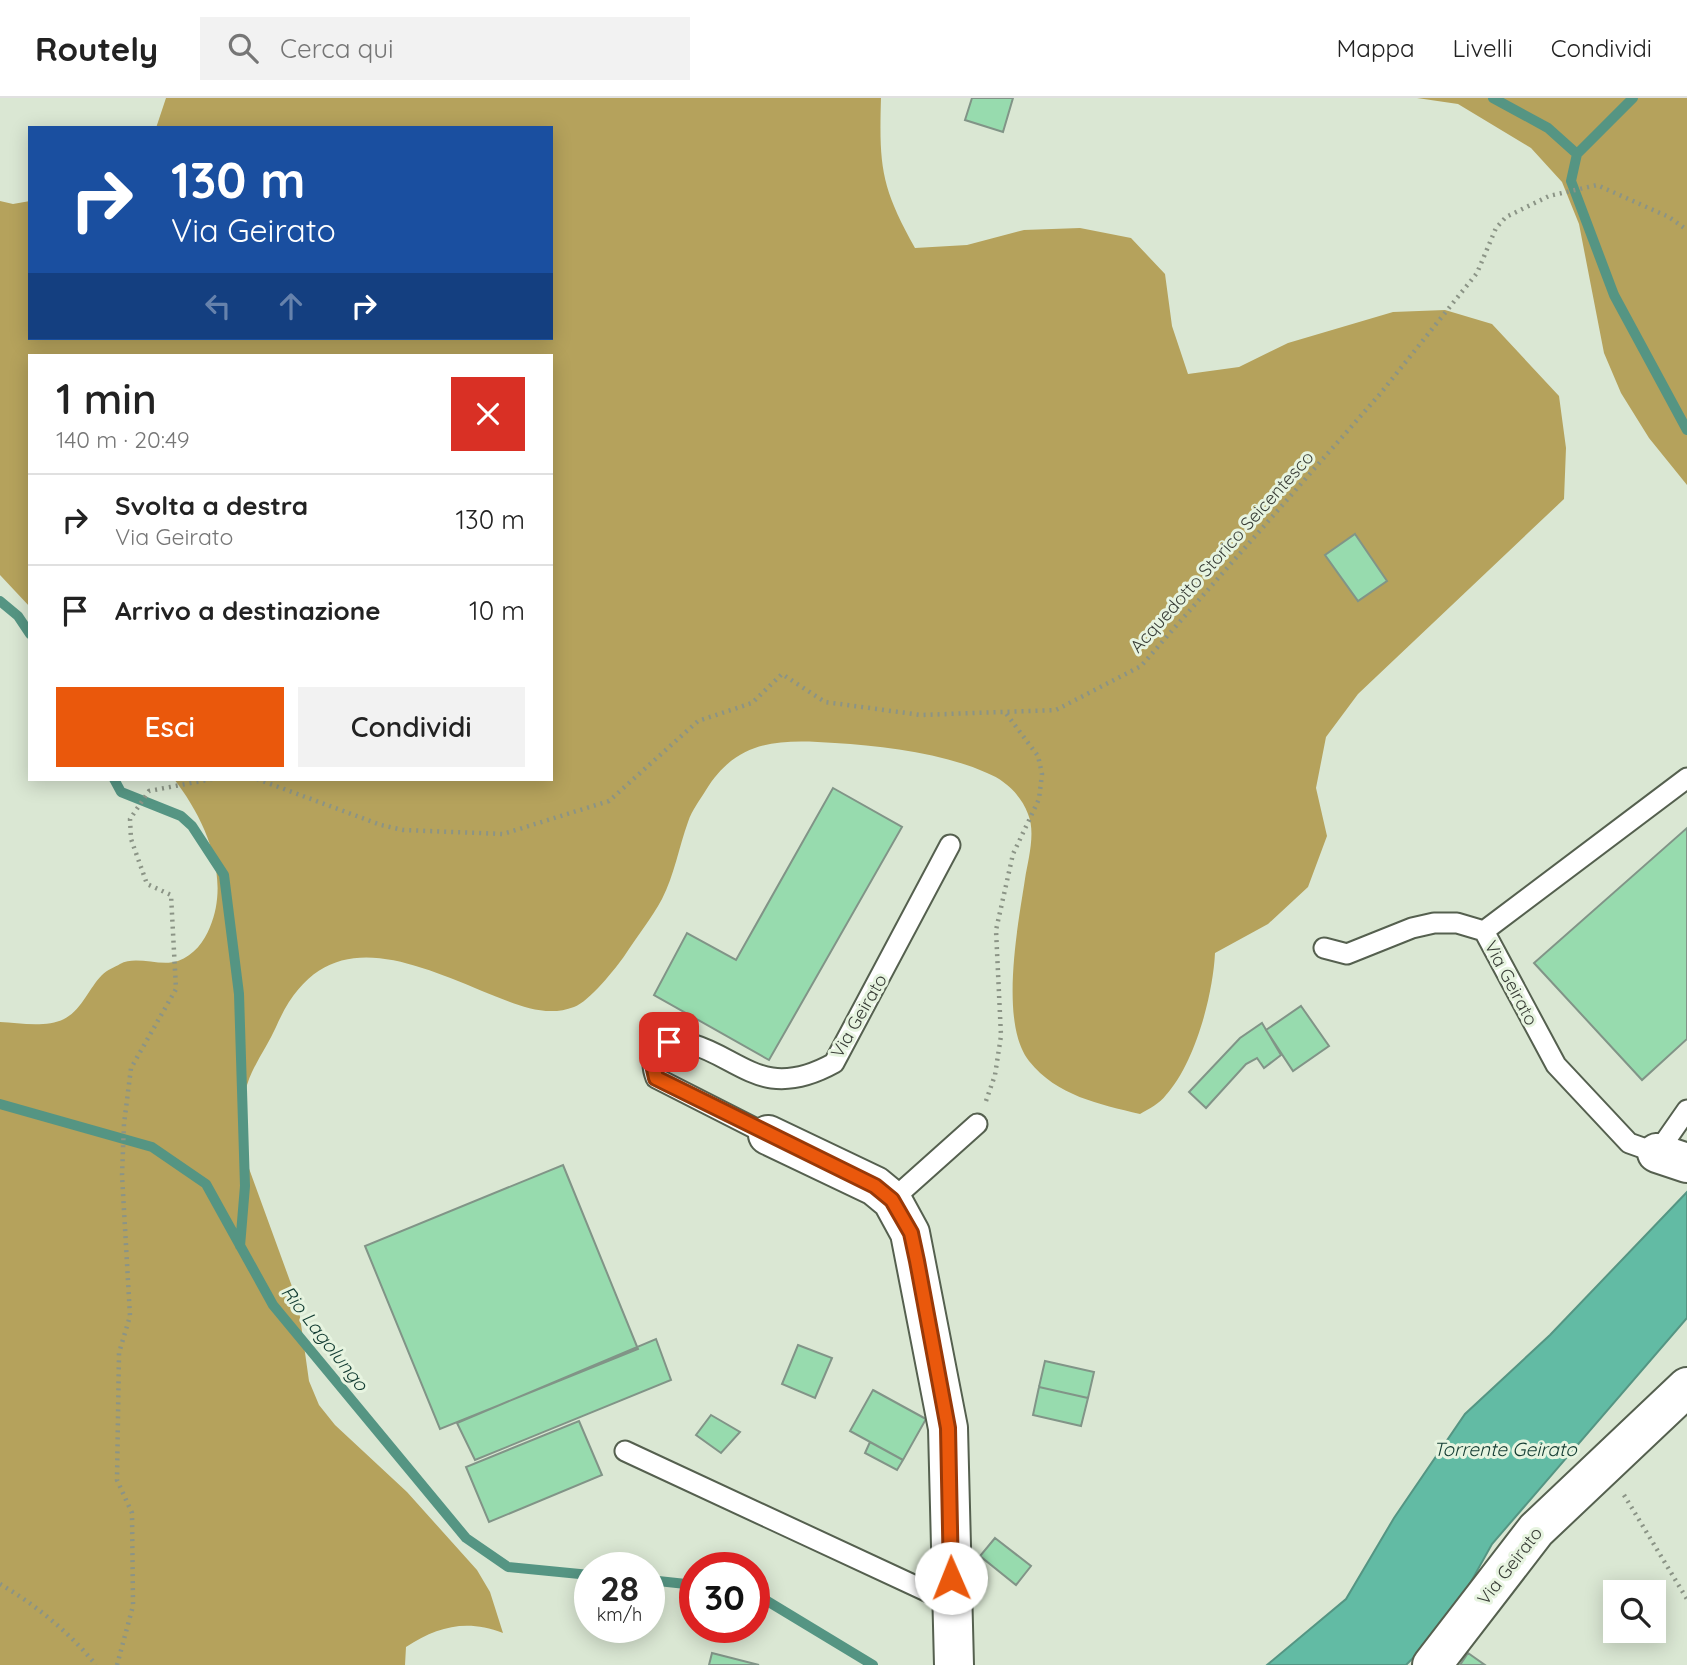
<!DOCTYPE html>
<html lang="it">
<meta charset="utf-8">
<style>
:root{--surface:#fff;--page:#f2f2f2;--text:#222;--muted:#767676;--line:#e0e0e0;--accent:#ea580c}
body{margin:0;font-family:Quicksand,sans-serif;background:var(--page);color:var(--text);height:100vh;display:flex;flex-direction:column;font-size:26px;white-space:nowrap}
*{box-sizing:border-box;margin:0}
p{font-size:23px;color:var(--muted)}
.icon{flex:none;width:38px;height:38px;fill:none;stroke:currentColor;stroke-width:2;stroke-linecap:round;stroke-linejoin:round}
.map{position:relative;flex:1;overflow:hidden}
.sheet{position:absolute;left:28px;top:256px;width:525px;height:427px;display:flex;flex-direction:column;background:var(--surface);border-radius:0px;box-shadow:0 4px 18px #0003}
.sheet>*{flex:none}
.top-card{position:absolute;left:28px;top:28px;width:525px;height:214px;border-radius:0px;box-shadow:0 4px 18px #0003;background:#1a4fa0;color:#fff;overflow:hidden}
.controls{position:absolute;left:1603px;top:1482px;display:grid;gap:14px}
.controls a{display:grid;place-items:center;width:63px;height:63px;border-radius:0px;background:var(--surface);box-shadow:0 4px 18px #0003;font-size:35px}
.speed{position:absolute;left:574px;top:1454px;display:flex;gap:14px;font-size:35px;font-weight:700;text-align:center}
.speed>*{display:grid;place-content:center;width:91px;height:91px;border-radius:50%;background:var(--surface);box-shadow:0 4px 18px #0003;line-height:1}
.speed small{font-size:18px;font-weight:400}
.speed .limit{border:10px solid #d22;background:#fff;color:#111}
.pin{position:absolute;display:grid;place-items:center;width:60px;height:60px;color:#fff;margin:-30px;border-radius:14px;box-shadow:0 4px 10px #0006}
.me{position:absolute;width:77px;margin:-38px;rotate:359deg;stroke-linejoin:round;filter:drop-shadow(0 0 5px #0008)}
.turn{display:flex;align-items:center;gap:24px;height:147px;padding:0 28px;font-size:32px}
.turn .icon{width:91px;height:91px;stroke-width:2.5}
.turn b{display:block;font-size:49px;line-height:60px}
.lanes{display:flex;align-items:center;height:66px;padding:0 28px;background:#0003;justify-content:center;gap:35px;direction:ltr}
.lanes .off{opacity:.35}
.round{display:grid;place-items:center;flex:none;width:74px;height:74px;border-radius:0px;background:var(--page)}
.head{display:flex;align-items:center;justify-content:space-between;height:119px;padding:0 28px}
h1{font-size:42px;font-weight:600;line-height:52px}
.cta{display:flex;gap:14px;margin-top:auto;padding:14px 28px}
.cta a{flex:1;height:80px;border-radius:0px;background:var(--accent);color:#fff;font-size:28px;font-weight:600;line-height:80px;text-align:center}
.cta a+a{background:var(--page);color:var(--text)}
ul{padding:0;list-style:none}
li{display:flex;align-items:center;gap:21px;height:91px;padding:0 28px;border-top:2px solid var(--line)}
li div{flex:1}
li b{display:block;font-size:26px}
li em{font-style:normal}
header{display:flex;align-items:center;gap:42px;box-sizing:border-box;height:98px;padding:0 35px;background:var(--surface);border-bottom:2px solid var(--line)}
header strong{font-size:33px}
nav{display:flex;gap:38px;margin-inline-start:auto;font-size:24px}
.search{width:490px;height:63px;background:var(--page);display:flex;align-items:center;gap:18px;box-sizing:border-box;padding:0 24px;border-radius:0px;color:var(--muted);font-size:26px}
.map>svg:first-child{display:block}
.forest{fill:#b5a25c}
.water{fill:#62bba4;stroke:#559583;stroke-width:2}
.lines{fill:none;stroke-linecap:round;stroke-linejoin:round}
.stream{stroke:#559583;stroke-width:10}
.building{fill:#97dbae;stroke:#819487;stroke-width:2}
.service-casing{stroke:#55604f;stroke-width:23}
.minor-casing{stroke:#55604f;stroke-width:42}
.path{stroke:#8b9486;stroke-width:4.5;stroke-dasharray:2 5;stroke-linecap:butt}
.service{stroke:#fff;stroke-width:19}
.minor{stroke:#fff;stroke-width:38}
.route-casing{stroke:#983908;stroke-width:18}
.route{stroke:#ea580c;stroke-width:12}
.labels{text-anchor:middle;stroke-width:6;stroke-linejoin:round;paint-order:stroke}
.street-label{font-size:18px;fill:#383d36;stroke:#e7f4e0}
.water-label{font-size:19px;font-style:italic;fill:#113b31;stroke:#e7f4e0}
</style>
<header>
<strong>Routely</strong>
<div class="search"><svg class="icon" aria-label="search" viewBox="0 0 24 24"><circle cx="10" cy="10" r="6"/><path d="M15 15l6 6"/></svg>Cerca qui</div>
<nav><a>Mappa</a><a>Livelli</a><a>Condividi</a></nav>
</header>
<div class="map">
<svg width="1687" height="1567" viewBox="0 0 1687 1567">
<rect width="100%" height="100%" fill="#dae7d3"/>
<!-- forest -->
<path class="forest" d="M166,0H881C879,69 881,89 915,150L967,147L1024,132L1080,130L1131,140L1165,176L1172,228L1188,276L1239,269L1288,245L1393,214L1445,212L1492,226L1559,298L1566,350L1564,401L1358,596L1326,639L1316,690L1327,738L1308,789L1268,826L1215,855C1213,897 1195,965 1166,997C1160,1005 1149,1011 1140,1016C1099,1006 1057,998 1029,963C999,925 1018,827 1025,781C1028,762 1036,735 1028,716C1021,697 1005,682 987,675C943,655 883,648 835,645C781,641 737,641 706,692C700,702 692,712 688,724C679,749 674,778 662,801C652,820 637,838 625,857C616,870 589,904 574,909C543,921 511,904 482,893C400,859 321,826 276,929C269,945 259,959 252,974C240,999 242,1027 243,1054L298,1205L309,1283L319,1307L335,1327L407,1394L477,1472L490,1494L503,1535C467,1521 438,1528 406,1549L405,1567H0V924C19,925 46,930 64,921C82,912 89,890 102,877C107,872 115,869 120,866C136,857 160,869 178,863C194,857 204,844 210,829C231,779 205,721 174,681H551V257H30V509L0,477V103L13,106L30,103V240H551V30H156Z
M1417,0H1687V387L1649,340L1621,295L1604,255L1579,126L1562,84L1531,50L1458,6Z"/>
<!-- water -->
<path class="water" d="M1687,1094V1220L1492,1446L1448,1525L1406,1567H1267L1346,1501L1394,1420L1465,1316L1550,1237Z"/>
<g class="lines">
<!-- stream -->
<path class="stream" d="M1493,0L1548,30L1577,56
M1633,0L1577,56L1571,83L1614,197L1687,332
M0,503L18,518L30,536
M114,681L121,694L181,718L192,728L224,777L239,896L245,1088L240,1148
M0,1006L152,1049L206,1086L273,1207L466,1440L508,1469L590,1477
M649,1482L695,1487
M754,1495L873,1567"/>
</g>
<!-- building -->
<path class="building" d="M972,0H1013L1003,34L965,22Z
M1355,436L1387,483L1358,503L1325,457Z
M833,690L902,729L769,962L654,897L687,835L736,862Z
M1687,730V941L1642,982L1534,865Z
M1301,908L1329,948L1293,973L1266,932Z
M1262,925L1281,957L1264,970L1257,960L1246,966L1206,1010L1189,994L1240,940Z
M563,1067L638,1251L440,1331L365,1148Z
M656,1241L671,1282L475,1362L457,1325Z
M798,1247L832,1260L815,1300L782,1286Z
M1045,1263L1094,1274L1088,1300L1039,1289Z
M1039,1289L1088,1300L1081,1328L1033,1317Z
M873,1292L926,1321L903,1362L850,1333Z
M711,1317L740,1334L721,1355L696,1337Z
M579,1323L602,1377L489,1424L466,1369Z
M870,1344L903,1362L897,1372L865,1355Z
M995,1440L1031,1468L1016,1487L980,1458Z
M712,1555L759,1567H709Z
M1468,1555L1485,1567H1460Z"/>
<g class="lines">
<defs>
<path id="service" d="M1687,680L1484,833L1556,967L1629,1045L1657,1055L1687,1012
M1324,850L1347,856L1412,830L1434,825H1457L1484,833
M768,1037L656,980C651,967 652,959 660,948C698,932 735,975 772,980C794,983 816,975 834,965L950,747
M892,1102L977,1026
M625,1353L952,1505"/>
<path id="minor" d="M768,1037L875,1088L892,1102L910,1135L948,1330L954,1567
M1657,1055L1687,1065
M1432,1567L1536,1432L1687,1289"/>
</defs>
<!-- service casing -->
<use href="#service" class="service-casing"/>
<!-- minor casing -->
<use href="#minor" class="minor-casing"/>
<!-- path -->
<path class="path" d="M257,681L381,727L403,732L503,736L609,703L698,623L752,605L782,576L825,604L921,617L1056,612L1141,568L1380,296L1477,175L1496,130L1506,119L1549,98L1597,87L1669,119L1687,132
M986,1003L995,977L1001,938L996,832L1013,756L1039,701L1042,676L1038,658L1005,614
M1624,1397L1687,1501
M0,1486C36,1507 70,1535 96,1567
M117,1567L133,1508L132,1415L117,1382L119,1255L130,1218L122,1077L124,1026L131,970L176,891L171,797L147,786L131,741L130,721L149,693L212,681"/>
<!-- service -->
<use href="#service" class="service"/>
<!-- minor -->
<use href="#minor" class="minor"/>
</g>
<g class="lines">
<defs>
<path id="route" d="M669,944L660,948L652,962L656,980L875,1088L892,1102L911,1135L917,1163L948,1330L951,1480"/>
</defs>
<!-- route casing -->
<use href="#route" class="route-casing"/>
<!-- route -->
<use href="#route" class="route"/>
</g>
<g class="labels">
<!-- street labels -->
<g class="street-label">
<text transform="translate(1222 454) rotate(-48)" y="6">Acquedotto Storico Seicentesco</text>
<text transform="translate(1511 885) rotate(62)" y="6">Via Geirato</text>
<text transform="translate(859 918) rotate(-60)" y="6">Via Geirato</text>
<text transform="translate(1510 1468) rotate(-52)" y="6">Via Geirato</text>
</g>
<!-- water labels -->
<g class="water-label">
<text transform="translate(325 1240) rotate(52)" y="7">Rio Lagolungo</text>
<text x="1505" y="1358">Torrente Geirato</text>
</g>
</g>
</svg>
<div class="controls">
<a><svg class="icon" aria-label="search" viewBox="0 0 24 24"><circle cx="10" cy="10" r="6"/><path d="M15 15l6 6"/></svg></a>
</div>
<div class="speed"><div>28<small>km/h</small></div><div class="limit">30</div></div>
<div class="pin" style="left:669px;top:944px;background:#d93025"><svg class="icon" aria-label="arrive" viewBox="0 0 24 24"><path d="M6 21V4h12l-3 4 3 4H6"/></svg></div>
<svg class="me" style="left:951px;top:1480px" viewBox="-20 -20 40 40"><circle r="19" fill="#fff"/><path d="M0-13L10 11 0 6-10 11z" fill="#ea580c"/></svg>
<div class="top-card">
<div class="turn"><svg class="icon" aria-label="right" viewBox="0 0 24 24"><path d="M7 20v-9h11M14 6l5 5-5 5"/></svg><div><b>130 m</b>Via Geirato</div></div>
<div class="lanes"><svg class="icon off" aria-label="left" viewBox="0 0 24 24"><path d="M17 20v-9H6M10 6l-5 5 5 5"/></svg><svg class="icon off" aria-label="ahead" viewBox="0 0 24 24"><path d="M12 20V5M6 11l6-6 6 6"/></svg><svg class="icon" aria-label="right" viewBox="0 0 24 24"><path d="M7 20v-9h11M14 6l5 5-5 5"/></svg></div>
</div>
<section class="sheet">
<div class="head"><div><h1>1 min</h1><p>140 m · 20:49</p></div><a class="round" style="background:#d93025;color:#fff"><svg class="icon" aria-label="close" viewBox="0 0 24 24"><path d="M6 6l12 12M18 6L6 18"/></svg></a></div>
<ul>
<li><svg class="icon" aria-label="right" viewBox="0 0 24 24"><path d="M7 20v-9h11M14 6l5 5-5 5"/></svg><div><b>Svolta a destra</b><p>Via Geirato</p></div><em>130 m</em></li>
<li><svg class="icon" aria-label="arrive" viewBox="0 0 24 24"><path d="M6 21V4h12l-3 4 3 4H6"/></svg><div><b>Arrivo a destinazione</b></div><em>10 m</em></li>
</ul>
<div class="cta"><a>Esci</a><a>Condividi</a></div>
</section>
</div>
